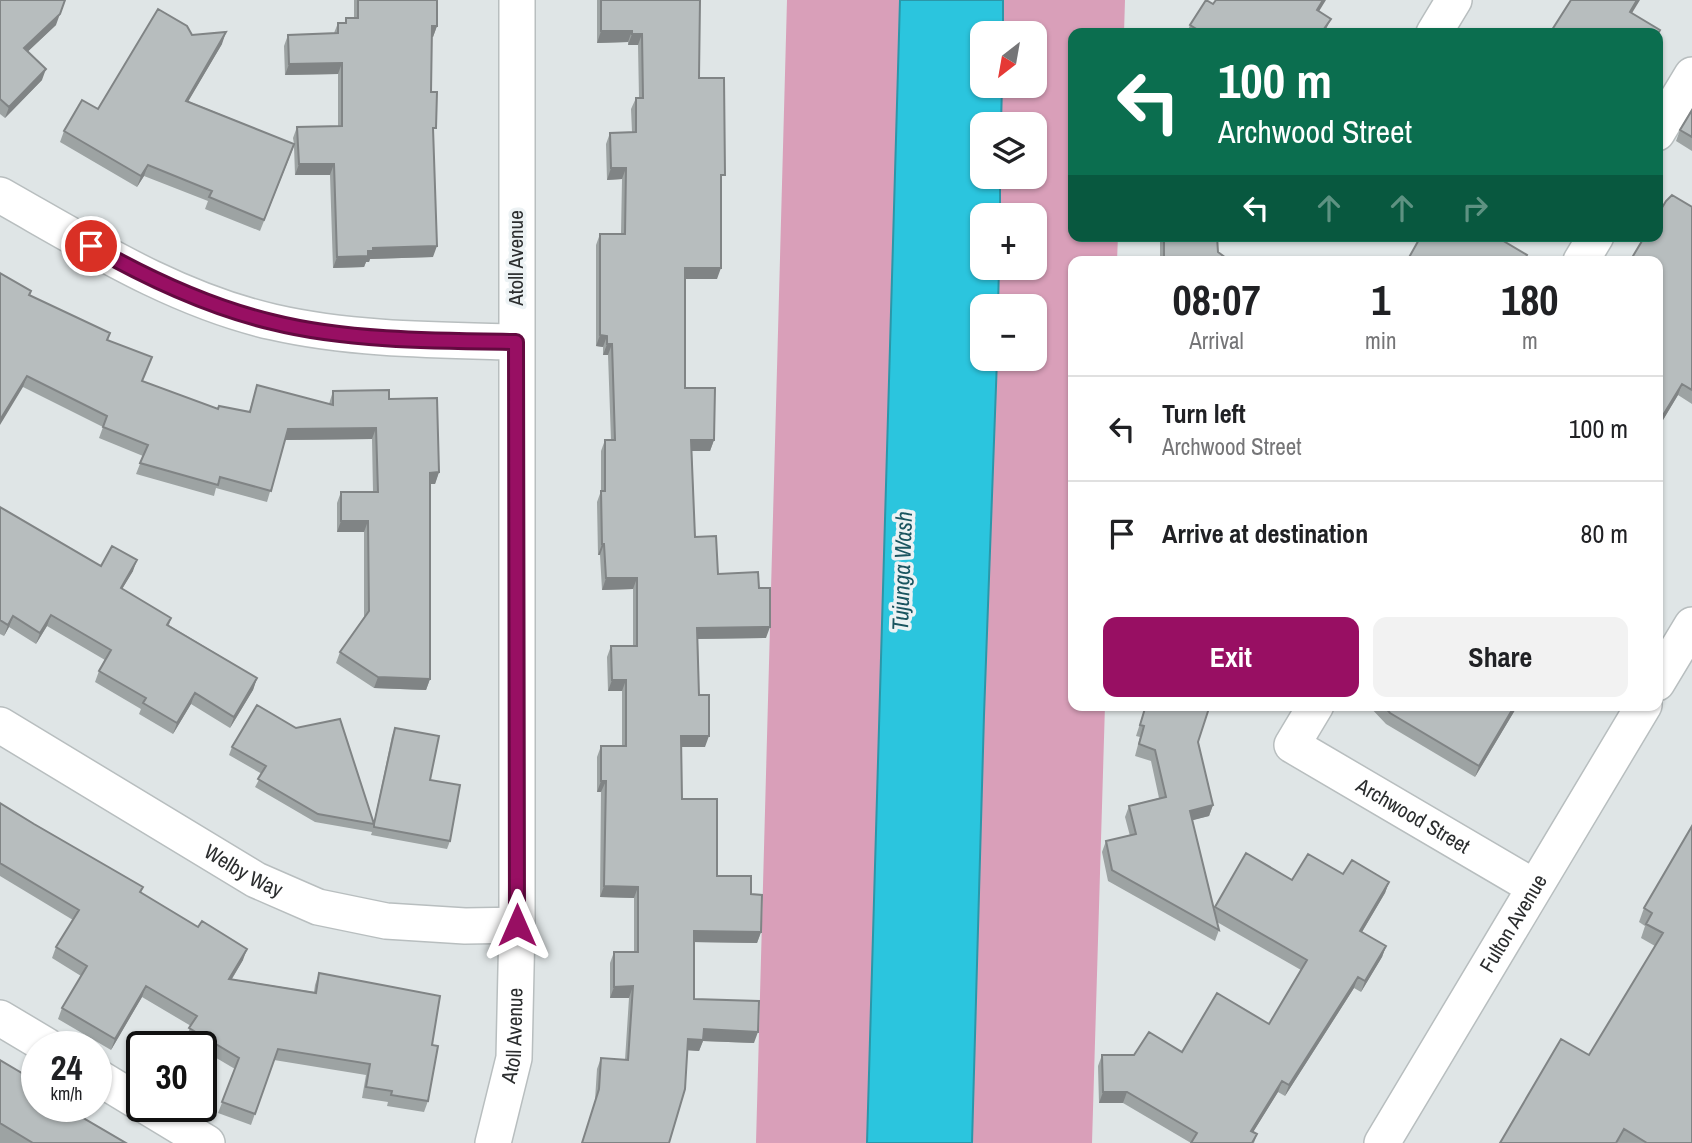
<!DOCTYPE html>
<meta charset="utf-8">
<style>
:root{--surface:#fff;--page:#f2f2f2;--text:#202124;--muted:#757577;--line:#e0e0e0;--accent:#980f63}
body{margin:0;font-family:"Archivo Narrow",sans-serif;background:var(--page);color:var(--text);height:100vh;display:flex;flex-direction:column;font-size:26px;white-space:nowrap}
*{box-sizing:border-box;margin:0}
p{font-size:23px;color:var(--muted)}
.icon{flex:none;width:38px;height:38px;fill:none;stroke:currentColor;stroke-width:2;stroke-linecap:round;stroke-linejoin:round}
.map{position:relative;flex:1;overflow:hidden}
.drawer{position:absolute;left:1068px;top:256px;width:595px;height:455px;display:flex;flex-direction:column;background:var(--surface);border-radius:14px;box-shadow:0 2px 5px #0004}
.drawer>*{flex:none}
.top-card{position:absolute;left:1068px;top:28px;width:595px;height:214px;border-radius:14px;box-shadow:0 2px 5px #0004;background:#0b6e4f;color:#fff;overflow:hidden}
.needle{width:46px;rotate:211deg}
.tools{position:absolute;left:970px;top:21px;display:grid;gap:14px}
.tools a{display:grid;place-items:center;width:77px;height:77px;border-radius:14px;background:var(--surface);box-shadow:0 2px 5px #0004;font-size:35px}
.speed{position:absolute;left:21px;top:1031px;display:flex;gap:14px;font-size:35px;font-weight:700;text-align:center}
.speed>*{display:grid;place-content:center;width:91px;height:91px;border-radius:50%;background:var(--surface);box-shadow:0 2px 5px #0004;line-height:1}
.speed small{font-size:18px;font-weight:400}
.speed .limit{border:4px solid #111;border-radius:10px;background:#fff;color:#111}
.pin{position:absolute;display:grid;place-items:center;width:60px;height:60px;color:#fff;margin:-30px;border:4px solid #fff;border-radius:50%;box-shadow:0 2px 7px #0007}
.me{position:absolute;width:77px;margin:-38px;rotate:0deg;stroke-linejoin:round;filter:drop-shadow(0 0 5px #0008)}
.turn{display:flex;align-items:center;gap:24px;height:147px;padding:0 35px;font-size:32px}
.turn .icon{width:91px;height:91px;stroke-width:2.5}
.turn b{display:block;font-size:49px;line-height:60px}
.lanes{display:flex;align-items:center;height:66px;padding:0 35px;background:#0003;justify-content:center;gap:35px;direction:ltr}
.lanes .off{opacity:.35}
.eta{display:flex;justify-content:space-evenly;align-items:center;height:119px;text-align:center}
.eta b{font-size:42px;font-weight:800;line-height:49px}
.button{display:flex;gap:14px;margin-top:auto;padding:14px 35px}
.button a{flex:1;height:80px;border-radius:14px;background:var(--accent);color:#fff;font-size:28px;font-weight:800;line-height:80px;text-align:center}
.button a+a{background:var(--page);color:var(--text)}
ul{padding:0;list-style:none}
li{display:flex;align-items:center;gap:21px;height:105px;padding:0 35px;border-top:2px solid var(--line)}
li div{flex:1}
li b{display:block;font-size:26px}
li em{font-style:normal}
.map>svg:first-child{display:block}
.green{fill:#d99fb9;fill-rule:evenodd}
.water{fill:#2bc5de;stroke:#2b97a9;stroke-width:2}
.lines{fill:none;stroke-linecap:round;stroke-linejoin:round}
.minor-casing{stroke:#b8bebf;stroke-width:38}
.minor{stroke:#fff;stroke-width:35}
.wall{fill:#9da3a3}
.shaded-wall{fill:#808485}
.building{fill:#b7bdbe;stroke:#808485;stroke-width:2}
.route-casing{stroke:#630a40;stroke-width:18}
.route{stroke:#980f63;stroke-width:12}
.labels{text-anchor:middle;stroke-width:7;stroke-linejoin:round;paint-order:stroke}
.street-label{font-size:21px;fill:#2b2d2e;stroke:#ecf2f4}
.water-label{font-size:23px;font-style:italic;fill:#19545f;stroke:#ecf2f4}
</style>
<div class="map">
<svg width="1692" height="1143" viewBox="0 0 1692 1143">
<rect width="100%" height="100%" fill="#dfe5e6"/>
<!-- green -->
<path class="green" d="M787,0H1125L1124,33H1073V236H1118L1117,261H1073V705H1105L1092,1143H756ZM982,33H1034V86H982ZM982,124H1034V177H982ZM982,215H1034V268H982ZM982,306H1034V359H982Z"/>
<!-- water -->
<path class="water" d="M900,0H1003V33H982V86H1002L1001,124H982V177H1000V215H982V268H999L998,306H982V359H997L984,715L972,1143H867Z"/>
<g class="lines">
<defs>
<g id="minor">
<path d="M1434,33L1454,0"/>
<path d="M1657,133L1692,75"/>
<path d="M0,195C87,244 175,300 273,322C352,340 436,340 516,342"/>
<path d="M1581,261L1596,236"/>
<path d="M1657,683L1692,625"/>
<path id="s1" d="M1316,705L1292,745L1534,887"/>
<path id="s2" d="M0,725L256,880L318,907L386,921L465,926L517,925"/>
<path d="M0,1018L47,1046"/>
<path d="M96,1076L142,1104"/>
<path d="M146,1106L207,1143"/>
<path id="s3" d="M493,1143L514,1058L517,925V0"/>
<path id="s4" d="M1382,1143L1644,705"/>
</g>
</defs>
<!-- minor casing -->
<use href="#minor" class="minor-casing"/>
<!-- minor -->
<use href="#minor" class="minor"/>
</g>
<!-- wall -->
<path class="wall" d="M0,0L56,25L28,51L42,80L5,118L0,114Z
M354,0H437V26L433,37H432L431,92L433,136V257L370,259L369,262H366L364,267L333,268L330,175H295L294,146L260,231L205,209L208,201L144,176L137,187L60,142L64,131L98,109L192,35L222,44L188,101L294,144L293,138L297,127L338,126V74L285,75L284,46L288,35L334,33L338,23H345L346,18H354Z
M597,0H700L699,78L721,185L717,279H685V388L714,440L710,451H692L695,537L718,574L759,588L766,638L698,639L699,695L705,747H681L682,799L717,876L751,894L761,932L757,943L694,942V999L754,1043L703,1041L699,1051L687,1050L595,1100L597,1069L601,1058L625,1060L629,998H610V963L614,952H634V898L600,897L601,792H597V757L601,746H622V691H608L607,657L611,646H633V589L602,590L600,555H598L597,502L601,491V451L605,440H611L608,355H603V347L596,346V245L600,234H621L622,179L607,180L606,144L610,133L632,132L631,109L636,98H639L638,45H628V42L597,43Z
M1213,4L1319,11L1327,30L1324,33H1187L1190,25Z
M1692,110V151L1676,141L1680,130Z
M1692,207V404L1678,395L1657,430V261Z
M1160,236H1217L1218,252L1230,261H1160Z
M0,273L31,291L30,295L107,341L143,381L217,409L249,412L257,385L329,404L333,391L389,399L439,472L435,484H430V679L426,690L374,688L336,663L340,652L364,617V532H337V503L341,492H373L372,439L285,440L267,502L216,488L214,496L136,474L143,456L99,438L103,427L23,387Z
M0,507L101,566L133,571L122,589L171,618L169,625L257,678L253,690L230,728L191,704L173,734L139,714L141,709L95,682L99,671L105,660L47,626L36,644L9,627L4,636L0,634Z
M1146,705H1210L1198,742L1213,805L1209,816L1192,820L1214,909L1246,853L1292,880L1343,874L1389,882L1385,893L1362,932L1386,946L1382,957L1361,992L1354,988L1285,1096L1278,1092L1253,1132L1257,1134L1254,1143H1191L1123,1103H1099L1098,1066L1102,1055H1134L1182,1052L1269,1024L1301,970L1217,922L1219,930L1215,941L1108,881L1102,852L1106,841L1130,836L1125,817L1129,806L1159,798L1151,761L1135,756L1140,737L1136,736Z
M1368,705H1518L1475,777L1386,724Z
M395,728L430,780L450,841L447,849L371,835L372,832L315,822L255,787L262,774L229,755L232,747L374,822L392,736Z
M0,803L34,824L143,887L141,893L243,960L232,979L314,992L315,985L319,973L432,1045L428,1101L424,1112L387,1106L388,1102L362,1098L366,1075L274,1060L251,1125L218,1113L235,1069L201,1049V1046H197L185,1039L191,1026L142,997L111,1050L58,1019L62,1008L81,976L52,958L56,947L73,920L0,876Z
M1692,826V1143H1500L1589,1055L1655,946L1641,938L1645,926L1639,922L1644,908Z
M0,1060L81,1116L126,1143H0Z"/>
<!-- shaded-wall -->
<path class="shaded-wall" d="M65,0L56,25L20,59L24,48Z
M1323,0H1326L1313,21L1317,10Z
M1637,0H1640L1626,23L1630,12Z
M1331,19L1324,33H1321Z
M432,26H437L433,37H428Z
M601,31H632L628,42L597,43Z
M226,32L222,44L182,112L186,101Z
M632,34H642L638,45H628Z
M342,63L338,74L285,75L289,64Z
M46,69L42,80L5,118L9,107Z
M299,164H334L330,175H295Z
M148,165L144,176L137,187L141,176Z
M611,168H626L622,179L607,180Z
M437,246L433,257L370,259L369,262H366L364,267L333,268L337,257L373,248Z
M685,268H721L717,279H681Z
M600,335L607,336L603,347L596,346Z
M607,344H612L608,355H603Z
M27,376L23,387L0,425V420Z
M1682,384L1678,395L1657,430V425Z
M376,428L372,439L284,440L288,429Z
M691,440H714L710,451H687Z
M439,472L435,484H426L430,473Z
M341,521H368L364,532H337Z
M602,544H604L600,555H598Z
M137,560L133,571L116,599L121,588Z
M606,578H637L633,589L602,590Z
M51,615L47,626L36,644L40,633Z
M13,616L9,627L4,636L8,625Z
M770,627L766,638L693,639L697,628Z
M378,677L430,679L426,690L374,688Z
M257,678L253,690L230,728L234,717Z
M612,680H626L622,691H608Z
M195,693L191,704L173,734L177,723Z
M1515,705H1518L1475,777L1479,766Z
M681,736H709L705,747H677Z
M601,781H606L601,792H597Z
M1213,805L1209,816L1186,822L1190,811Z
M1389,882L1385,893L1356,942L1360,931Z
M604,886L638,887L634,898L600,897Z
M694,931L761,932L757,943L690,942Z
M1386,946L1382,957L1361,992L1365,981Z
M247,949L243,960L225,990L229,979Z
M1358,977L1354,988L1285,1096L1289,1085Z
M146,986L142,997L111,1050L115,1039Z
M633,986L629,998H610L614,987Z
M704,1029L758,1032L754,1043L703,1041L699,1051L684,1050L688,1039Z
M1282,1081L1278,1092L1247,1142L1251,1131Z
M1103,1092H1127L1123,1103H1099Z"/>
<!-- building -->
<path class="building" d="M0,0H65L60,14L24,48L46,69L9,107L0,99Z
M358,0H437V26H432L431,92H437L436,128H433L437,246L373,248V251H368V256L337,257L334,164H299L297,127L342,126V63L289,64L288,35L338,33V23H346V18H358Z
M601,0H700L699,78H724L725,175H721V268H685V388H715L714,440H691L695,537L716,536L718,574L758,572L759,588H770V627L697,628L699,695H709V736H681L682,799H717V876H751V894L762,895L761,932L694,931V999L759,1001L758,1032L704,1029L703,1040L688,1039L685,1089L669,1143H582L599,1089L601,1058L628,1060L633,986L614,987V952H638V887L604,886L606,781H601V746H626V680H612L611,646H637V578H606L604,544H602L601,491H605V440H615L612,344H607V336L600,335V234H625L626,168H611L610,133L636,132V98H643L642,34H632V31H601Z
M1206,0L1213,4L1216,0H1323L1317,10L1331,19L1321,33H1203L1190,25Z
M1571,0H1637L1630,12L1660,30L1657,35V33H1550Z
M158,9L187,26L192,35L226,32L186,101L294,144L264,220L209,197L212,191L148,165L141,176L64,131L82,100L98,109Z
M1692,110V137L1680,130Z
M1672,195L1692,207V390L1682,384L1657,425V261H1630L1645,236H1657V216L1666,201Z
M1164,236H1217L1218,252L1230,261H1164Z
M1421,236H1495L1527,255L1524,261H1407Z
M0,273L31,291L29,295L110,333L107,340L152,357L142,381L218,409L219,406L250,412L257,385L333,405V391L389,390V399L437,398L439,472L430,473V679L378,677L340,652L369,611L368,521H341V492H378L376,428L288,429L271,491L220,477L218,485L140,463L148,445L103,427L107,416L27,376L0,420Z
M0,507L101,566L112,546L137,560L121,588L171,618L167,625L257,678L234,717L195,693L177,723L143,703L146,698L99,671L111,650L51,615L40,633L13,616L8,625L0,620Z
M257,705L296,728L340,719L374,824L395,728L439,736L430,780L460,785L450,841L374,827V824L318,814L258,779L266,766L232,747Z
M1146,705H1210L1198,742L1213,805L1190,811L1219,930L1112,870L1106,841L1136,834L1129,806L1166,797L1155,750L1139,744L1144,726L1140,725Z
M1383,705H1515L1479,766L1390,713Z
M0,803L34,824L143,887L140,892L198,927L202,921L247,949L229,979L316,993L319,973L440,996L432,1045L438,1046L428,1101L391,1095L392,1091L366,1087L370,1064L278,1049L255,1114L222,1102L239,1058L189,1028L197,1016L146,986L115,1039L62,1008L87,966L56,947L79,910L0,863Z
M1692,826V1143H1647L1624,1129L1616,1143H1500L1561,1039L1589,1055L1663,933L1646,924L1652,913L1644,908Z
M1246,853L1292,880L1308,854L1343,874L1352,860L1389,882L1360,931L1386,946L1365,981L1358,977L1289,1085L1282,1081L1251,1131L1257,1134L1252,1143H1191L1197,1133L1127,1092H1103L1102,1055H1134L1149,1032L1182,1052L1217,993L1269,1024L1307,960L1215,907Z
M0,1060L37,1082V1106H77L83,1110L80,1116L126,1143H33L0,1123Z"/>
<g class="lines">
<defs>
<path id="route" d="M91,246C147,278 209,307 272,322C347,341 439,341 516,342L517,925"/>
</defs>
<!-- route casing -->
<use href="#route" class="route-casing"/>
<!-- route -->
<use href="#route" class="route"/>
</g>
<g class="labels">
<!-- street labels -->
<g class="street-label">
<text transform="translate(516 258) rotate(-90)" y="7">Atoll Avenue</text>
<text dy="7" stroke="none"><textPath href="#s1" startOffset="187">Archwood Street</textPath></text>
<text dy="7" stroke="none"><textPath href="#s2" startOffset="284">Welby Way</textPath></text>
<text dy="7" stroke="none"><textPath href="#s4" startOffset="256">Fulton Avenue</textPath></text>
<text dy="7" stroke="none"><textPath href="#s3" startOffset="110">Atoll Avenue</textPath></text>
</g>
<!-- water labels -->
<g class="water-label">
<text transform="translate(902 571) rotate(-88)" y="8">Tujunga Wash</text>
</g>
</g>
</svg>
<div class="tools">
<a><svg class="needle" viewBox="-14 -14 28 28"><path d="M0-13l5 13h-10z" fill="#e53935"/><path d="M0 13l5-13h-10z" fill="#757577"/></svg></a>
<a><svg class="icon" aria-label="layers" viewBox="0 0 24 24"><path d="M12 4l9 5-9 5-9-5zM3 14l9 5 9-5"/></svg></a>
<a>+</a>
<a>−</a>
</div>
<div class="speed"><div>24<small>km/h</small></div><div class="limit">30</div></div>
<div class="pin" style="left:91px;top:246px;background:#d93025"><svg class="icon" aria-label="arrive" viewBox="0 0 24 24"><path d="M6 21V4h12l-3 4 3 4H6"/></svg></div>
<svg class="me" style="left:517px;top:925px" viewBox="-20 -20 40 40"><path d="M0-17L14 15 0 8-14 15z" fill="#980f63" stroke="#fff" stroke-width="4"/></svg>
<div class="top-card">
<div class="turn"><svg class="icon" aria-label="left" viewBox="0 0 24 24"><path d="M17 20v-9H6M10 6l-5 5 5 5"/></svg><div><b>100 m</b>Archwood Street</div></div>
<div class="lanes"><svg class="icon" aria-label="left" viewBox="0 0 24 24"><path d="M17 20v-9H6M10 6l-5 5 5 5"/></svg><svg class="icon off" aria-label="ahead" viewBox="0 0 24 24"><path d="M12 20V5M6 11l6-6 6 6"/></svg><svg class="icon off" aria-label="ahead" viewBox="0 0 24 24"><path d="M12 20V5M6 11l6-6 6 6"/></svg><svg class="icon off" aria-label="right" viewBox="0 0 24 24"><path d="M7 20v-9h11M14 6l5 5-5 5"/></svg></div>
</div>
<section class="drawer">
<div class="eta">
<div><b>08:07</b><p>Arrival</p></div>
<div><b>1</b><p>min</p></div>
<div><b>180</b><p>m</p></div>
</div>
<ul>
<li><svg class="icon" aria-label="left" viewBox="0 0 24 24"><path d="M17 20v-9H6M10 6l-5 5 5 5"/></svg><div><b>Turn left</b><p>Archwood Street</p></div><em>100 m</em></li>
<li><svg class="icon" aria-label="arrive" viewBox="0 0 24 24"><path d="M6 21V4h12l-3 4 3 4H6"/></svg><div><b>Arrive at destination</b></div><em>80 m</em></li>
</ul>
<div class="button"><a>Exit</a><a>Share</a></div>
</section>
</div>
